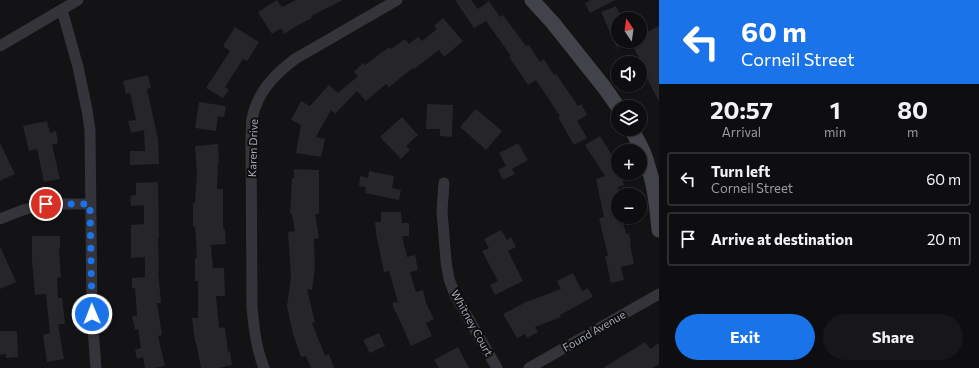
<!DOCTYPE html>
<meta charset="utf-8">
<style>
:root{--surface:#0e0e10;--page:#171719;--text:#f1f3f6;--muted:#9b9c9f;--line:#2e2e30;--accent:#1a73e8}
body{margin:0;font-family:Commissioner,sans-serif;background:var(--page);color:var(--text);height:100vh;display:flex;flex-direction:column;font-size:15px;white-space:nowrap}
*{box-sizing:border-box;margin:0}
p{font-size:13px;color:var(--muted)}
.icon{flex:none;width:22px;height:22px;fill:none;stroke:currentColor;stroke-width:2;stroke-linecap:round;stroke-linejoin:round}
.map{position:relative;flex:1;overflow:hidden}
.sheet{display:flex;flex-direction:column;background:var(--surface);width:320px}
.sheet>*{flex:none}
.hud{background:#1a73e8;color:#fff;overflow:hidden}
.needle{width:26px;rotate:347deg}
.controls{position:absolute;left:611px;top:12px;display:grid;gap:8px}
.controls a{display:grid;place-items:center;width:36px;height:36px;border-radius:50%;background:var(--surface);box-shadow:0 1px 3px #0004,0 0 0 1px var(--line);font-size:20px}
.pin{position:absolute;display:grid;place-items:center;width:34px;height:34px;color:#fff;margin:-17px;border:2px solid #fff;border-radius:50%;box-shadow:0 1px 4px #0007}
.me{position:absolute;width:44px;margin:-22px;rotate:359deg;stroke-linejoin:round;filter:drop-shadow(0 0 3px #0008)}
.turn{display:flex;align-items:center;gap:14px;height:84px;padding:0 16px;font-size:18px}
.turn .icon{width:52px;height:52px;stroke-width:2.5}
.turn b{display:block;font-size:28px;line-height:34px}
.eta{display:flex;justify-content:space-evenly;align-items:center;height:68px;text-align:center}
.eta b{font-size:24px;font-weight:700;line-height:28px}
.primary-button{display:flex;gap:8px;margin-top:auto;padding:8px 16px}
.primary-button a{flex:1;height:46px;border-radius:24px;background:var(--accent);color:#fff;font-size:16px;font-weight:700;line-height:46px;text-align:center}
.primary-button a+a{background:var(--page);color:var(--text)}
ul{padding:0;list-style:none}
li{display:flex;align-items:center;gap:12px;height:54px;margin:0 8px 6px;padding:0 8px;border:2px solid var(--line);border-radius:4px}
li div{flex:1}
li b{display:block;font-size:15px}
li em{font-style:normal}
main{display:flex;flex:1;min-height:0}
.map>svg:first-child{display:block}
.building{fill:#262629}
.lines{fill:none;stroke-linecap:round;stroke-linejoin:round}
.street{stroke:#34343a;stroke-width:11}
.secondary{stroke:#42434a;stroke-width:15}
.route{stroke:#1a73e8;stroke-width:7;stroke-dasharray:0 12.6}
.labels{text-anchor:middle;stroke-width:4;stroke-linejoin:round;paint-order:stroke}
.street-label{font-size:11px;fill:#a4a9b6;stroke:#0e0e10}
</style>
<main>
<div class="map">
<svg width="659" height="368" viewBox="0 0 659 368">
<rect width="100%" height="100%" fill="#131315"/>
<!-- building -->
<path class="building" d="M277,0L282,7L296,0H343L311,16L312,18L295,27L284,34L281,28L272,34L258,12Z
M455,0H471L478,9L489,1L500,17L503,15L526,46L529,45L540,62L544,59L554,75L556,74L578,106L581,104L587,115L577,121L587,138L574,145L558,117L560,116L536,80L528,85L509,57L511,56L486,21L474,28Z
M591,0H615L590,13L585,3Z
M616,6L622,19H618V50L601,12Z
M443,18L463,41L444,57L439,50L414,69L413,68L389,87L386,84L366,101L357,91L335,114L331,110L316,137L325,139L321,157L296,153L301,125L291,120L301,101L310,106L329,85L338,93L358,76L354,72L363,63L365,65L389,47L391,49L405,39L409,44L418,37L422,41L437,29L434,26Z
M659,26V102L644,72L640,74L641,61L630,41H640V36Z
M235,27L259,42L247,61L243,59L225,87L229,90L223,98L206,88L230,51L223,46Z
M148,75L151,88L147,89L158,139L159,164L130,165V151H145L144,130L131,133L128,121L136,120L130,93L126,94L123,81Z
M199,102L226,106L224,117L218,116L216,131L195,128Z
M427,104L453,105L452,137L440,136V129H426Z
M476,109L502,131L486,150L460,127Z
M402,117L418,135L406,146L410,150L401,159L380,137Z
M47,121L50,133L56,131L58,143L52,145L60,179L44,182L37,149L29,151L23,126Z
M600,136L618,165V173H621L624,185L618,187L620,195H618V217H622L626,234H629L631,244H630L634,264L621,267L624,280L611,283L605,256H608L599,218L604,217L596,179L605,176L585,145Z
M0,143L15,174L0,181Z
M518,143L528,160L512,169L515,174L503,180L498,170L506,166L499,153Z
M218,144L219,163H218L217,189H223V229H225L226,244L211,245L213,268H224L225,296H216L219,328L225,327L228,353L230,352L232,365L219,368H201L196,342H195L192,318H198V281H195V258H197L195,226H193V203H195L197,174L195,146Z
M294,169L319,170V214H315L319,238L314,239L315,267L312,290L307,289L315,322L312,323L325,356L329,354L334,368H311L306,356L301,357L293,334L287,306L291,277L288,232L295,231L292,214H290L292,178H294Z
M369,171L394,176L392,188L401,190L399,200L365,193L366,187L359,186L360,176L368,178Z
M158,182L159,238H158L159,271H158L161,303H157L162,335L158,336L165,366L155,368H145L143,357L137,359L135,350L141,348L138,329L135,330L132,316H137L135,288H132V278L145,277V257L131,258V225L144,224V205L131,206L130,196L136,195V183Z
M381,212H401L402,223H409V236H402L407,257L415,255L418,270L410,272L416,292L423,290L426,303L434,319L426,323L432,336L411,346L396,312H395L392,303L398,302L389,271L384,272L376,233L375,222H381Z
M501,230L507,240L511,237L516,247L508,251L523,281L495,295L490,285L498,281L482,251L489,248L484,239Z
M32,236H60V249H59L61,277L57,278L58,298H62L65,324H58L64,359L47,362L43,335L50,333L46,294L35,295L32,261Z
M0,246L16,282L0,289Z
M573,273L582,291L588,288L593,297L560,315L561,317L535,327L538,332L527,338L525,334L517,338L503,314L526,302L561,289L557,281Z
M0,331H17L18,357L6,358V354L0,355Z
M379,333L385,346L370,353L363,340Z
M645,342L650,349L659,343V364L652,368H603Z
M458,347L469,368H439L434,360Z"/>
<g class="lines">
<!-- street -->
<path class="street" d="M62,10L78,67L87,110L90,130L92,315L96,368
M0,46L78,0
M444,183L442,211L446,261L449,279L455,295L497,368
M0,219L23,210L46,204H90
M264,368C256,348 254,328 252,307L251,135C252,130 251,124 252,119C257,92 275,74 295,59L397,0
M529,368L659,294"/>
<!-- secondary -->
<path class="secondary" d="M532,0L553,23L604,87L618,107
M631,129C638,141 645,153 648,166C655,187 657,209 659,230"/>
</g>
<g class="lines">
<!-- route -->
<path class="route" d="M46,204H90L92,314"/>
</g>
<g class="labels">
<!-- street labels -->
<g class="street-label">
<text transform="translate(253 148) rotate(-88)" y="4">Karen Drive</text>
<text transform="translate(472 323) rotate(61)" y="4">Whitney Court</text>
<text transform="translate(594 331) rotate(-30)" y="4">Found Avenue</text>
</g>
</g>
</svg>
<div class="controls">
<a><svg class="needle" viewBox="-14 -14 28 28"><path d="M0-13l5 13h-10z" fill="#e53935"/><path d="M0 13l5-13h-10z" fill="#9b9c9f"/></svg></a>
<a><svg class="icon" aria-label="sound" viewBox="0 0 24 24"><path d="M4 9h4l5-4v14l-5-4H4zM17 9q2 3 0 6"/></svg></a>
<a><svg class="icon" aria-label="layers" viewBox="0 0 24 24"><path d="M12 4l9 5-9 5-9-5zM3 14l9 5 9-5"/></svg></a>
<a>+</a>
<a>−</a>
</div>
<div class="pin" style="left:46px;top:204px;background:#d93025"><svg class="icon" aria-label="arrive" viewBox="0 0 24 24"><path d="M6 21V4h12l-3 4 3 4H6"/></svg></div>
<svg class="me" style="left:92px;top:314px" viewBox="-20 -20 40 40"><circle r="17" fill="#1a73e8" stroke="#fff" stroke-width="3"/><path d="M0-11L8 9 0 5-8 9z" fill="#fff"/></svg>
</div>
<section class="sheet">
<div class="hud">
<div class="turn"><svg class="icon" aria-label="left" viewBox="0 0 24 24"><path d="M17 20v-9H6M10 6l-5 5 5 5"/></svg><div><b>60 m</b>Corneil Street</div></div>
</div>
<div class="eta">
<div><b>20:57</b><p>Arrival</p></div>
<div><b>1</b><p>min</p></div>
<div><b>80</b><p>m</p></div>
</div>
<ul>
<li><svg class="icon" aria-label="left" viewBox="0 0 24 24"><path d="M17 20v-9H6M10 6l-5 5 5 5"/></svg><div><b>Turn left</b><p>Corneil Street</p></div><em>60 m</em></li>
<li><svg class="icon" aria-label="arrive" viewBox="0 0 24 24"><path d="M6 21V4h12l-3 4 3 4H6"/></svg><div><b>Arrive at destination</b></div><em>20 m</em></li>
</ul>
<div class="primary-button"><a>Exit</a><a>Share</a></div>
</section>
</main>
